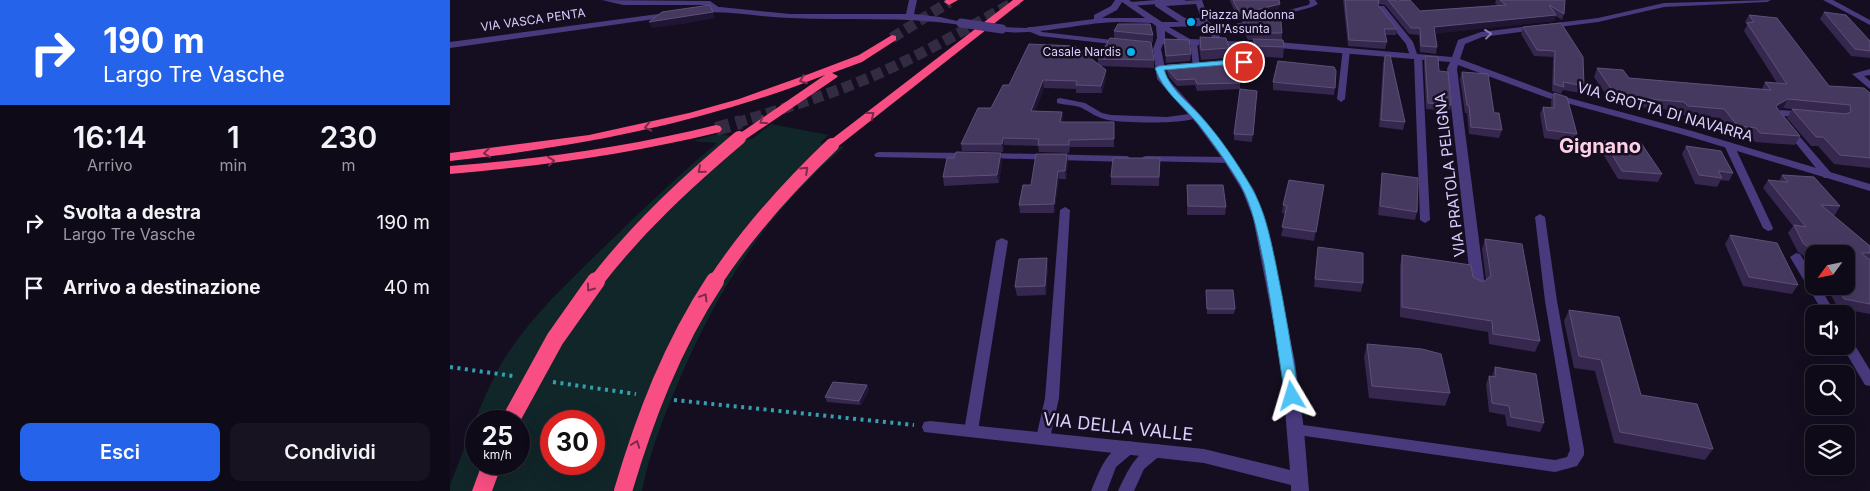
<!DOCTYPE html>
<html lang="it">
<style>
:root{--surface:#0f0a18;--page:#181321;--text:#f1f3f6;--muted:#9b9aa2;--line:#2f2b37;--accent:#2563eb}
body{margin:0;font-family:Inter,sans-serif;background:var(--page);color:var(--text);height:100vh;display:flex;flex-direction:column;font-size:19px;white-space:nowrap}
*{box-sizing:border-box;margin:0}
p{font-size:16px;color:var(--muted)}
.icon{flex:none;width:28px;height:28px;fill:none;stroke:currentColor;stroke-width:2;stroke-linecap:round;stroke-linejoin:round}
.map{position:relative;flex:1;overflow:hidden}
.drawer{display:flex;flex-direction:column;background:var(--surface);width:450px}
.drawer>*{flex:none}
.top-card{background:#2563eb;color:#fff;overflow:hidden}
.needle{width:32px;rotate:237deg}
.tools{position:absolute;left:1355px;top:245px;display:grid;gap:10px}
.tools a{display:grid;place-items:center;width:50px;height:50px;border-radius:10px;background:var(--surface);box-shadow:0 5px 20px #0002,0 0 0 1px var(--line);font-size:25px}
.speed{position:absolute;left:15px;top:410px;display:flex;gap:10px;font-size:25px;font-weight:700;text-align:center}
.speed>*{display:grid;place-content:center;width:65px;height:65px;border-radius:50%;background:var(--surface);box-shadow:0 5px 20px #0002,0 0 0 1px var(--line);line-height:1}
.speed small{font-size:12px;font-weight:400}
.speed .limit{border:8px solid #d22;background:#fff;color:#111}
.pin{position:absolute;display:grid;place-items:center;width:42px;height:42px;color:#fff;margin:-21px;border:2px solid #fff;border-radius:50%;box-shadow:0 1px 5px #0007}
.me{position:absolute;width:55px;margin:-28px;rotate:353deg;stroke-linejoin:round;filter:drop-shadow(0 0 4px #0008)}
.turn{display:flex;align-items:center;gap:18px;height:105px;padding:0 20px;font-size:22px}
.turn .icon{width:65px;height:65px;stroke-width:2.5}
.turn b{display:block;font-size:35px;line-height:42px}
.eta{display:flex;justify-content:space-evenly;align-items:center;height:85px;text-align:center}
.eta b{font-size:30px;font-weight:600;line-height:35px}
.cta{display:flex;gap:10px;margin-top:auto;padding:10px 20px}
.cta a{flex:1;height:58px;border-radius:10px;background:var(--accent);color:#fff;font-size:20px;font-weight:600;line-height:58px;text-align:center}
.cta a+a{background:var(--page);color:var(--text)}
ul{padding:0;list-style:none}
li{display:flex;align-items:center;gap:15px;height:65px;padding:0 20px}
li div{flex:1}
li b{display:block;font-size:19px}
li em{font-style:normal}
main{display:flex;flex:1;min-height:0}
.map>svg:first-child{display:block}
.green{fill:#112629;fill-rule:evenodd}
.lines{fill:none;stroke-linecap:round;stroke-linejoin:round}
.highway-tunnel-far1{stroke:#322b41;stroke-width:11;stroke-dasharray:11 5;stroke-linecap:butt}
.highway-tunnel{stroke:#322b41;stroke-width:14;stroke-dasharray:14 7;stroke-linecap:butt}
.path{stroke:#32a0ad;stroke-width:4;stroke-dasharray:3 4.5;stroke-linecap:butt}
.lane{fill:#483a7d;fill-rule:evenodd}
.street{fill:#483a7d;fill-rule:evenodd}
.highway{fill:#f94e83;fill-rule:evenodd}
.street-bridge{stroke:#483a7d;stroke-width:9}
.highway-bridge-far1{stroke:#f94e83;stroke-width:14}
.highway-bridge{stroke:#f94e83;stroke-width:18}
.wall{fill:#35274d}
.shaded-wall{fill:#201533}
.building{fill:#463960;stroke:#5e5079}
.oneway{stroke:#8a7db7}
.oneway2{stroke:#7b2b4d}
.route{fill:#4fc3f7;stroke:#337fa1}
.poi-dot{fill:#09b1ef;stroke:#140e20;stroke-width:2}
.labels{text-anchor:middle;stroke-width:5;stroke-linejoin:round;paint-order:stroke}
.far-poi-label{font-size:12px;fill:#dbcefd;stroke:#140e20;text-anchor:start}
.far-street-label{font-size:12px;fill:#dbcefd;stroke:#140e20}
.street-label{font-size:15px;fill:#dbcefd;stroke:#140e20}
.near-street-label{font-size:18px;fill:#dbcefd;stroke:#140e20}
.district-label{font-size:20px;font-weight:bold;fill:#fdd0e5;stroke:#140e20}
</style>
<main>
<section class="drawer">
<div class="top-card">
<div class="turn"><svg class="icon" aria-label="right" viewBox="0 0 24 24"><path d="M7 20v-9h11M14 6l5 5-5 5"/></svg><div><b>190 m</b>Largo Tre Vasche</div></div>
</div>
<div class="eta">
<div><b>16:14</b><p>Arrivo</p></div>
<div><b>1</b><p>min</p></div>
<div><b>230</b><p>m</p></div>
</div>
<ul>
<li><svg class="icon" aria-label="right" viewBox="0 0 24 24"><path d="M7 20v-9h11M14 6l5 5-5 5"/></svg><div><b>Svolta a destra</b><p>Largo Tre Vasche</p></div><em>190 m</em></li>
<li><svg class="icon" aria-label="arrive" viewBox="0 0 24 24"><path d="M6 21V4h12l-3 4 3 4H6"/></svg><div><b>Arrivo a destinazione</b></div><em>40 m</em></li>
</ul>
<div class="cta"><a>Esci</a><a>Condividi</a></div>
</section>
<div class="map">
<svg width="1420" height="491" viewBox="0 0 1420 491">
<rect width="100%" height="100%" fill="#140e20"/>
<!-- green -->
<path class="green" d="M321,124L379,135L370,143L394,147C315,215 268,288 228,383C213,418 199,454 192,491H0V485C16,445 29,404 50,366C75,323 112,288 147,254C186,216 225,178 267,143L242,141L268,134L302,139ZM26,421H69V464H26ZM101,421H144V464H101Z"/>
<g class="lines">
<!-- highway-tunnel-far1 -->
<path class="highway-tunnel-far1" d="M442,38L499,2
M286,123C332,109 379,95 423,76C473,54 520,27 568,0"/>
<!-- highway-tunnel -->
<path class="highway-tunnel" d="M266,129L291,122"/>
<!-- path -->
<path class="path" d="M0,367L63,376
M103,382L186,394
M224,400L464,425"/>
<!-- lane -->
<path class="lane" d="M152,0L260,1L270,8L263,10L258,5H173Z
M706,0H736L733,2L681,6L677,4L681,2Z
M859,0H865L868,4L862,7L766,33L759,31L858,5L860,3Z
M928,6H934L963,42L967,54L972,56L980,220L975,223L970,220L964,58L960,56L956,44L928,10Z
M578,27H584L592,32L671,41L675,43L671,45L590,36L578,31Z
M740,40L747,42L750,69L743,67Z
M893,48L900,50L895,99L891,102L887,99Z
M610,98L635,103L652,113L661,115L717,117L746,113L750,116C739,125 674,123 658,120C647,118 640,112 630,107C623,105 614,105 607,103V99Z
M1331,110L1357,112L1358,114L1354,117L1332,116L1382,174L1383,176L1382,178H1374L1323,115Z
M1279,142L1284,145L1323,228L1322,230L1318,231L1313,228L1274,145Z
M429,152L520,153L525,156L520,159L426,157L424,155L426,153Z
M538,153L677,156L682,159L677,162L535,158L533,156L535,154Z
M696,156L779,157L784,160L779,163L693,161L691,159L693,157Z
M615,207L620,210L609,398L600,438L598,442L593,444L588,442L586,438L595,398L610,210Z
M1090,214L1095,217L1107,301L1134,450V455L1127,466L1105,472L841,434L839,430L841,426L846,424L1105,460L1117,457L1120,450L1095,301L1085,217Z
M552,238L558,241L528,431L526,435L521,437L516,435L514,431L546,241Z
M1346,253L1350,254L1364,277V286H1369L1386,314H1374L1340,257Z
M1396,337L1401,339L1420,370V386L1415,385L1392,346H1396Z
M680,441L685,443L687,447L685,451L666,467L657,491H641C650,470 656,449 680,441Z
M707,444L712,446L714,450L712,454L694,469L684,491H668C677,472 686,451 707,444Z"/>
<!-- street -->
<path class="street" d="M459,0H467L464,14L490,17L515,23L511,25C454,16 397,21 340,18C308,17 277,10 245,13L241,11L245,9L270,7L340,14H456Z
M665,0H679L712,22H729L705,6V2L752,0L759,21L773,41L828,42L1002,57L1008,40L1031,32L1148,18L1214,3L1321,0L1317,2L1214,7L1148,22L1032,37L1015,44L1010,59L1104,94L1242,131L1420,184V191L1234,135L1098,98L1008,65L1007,69L1035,287L1028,291L1021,287L997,69L1000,62L828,48L713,44L711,49L717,78L755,120L783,158L804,190L815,218L845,362L854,430L859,491H841V485L754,463L474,432L472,427L474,422L480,421L754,449L840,470L831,362L803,218L792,190L774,161L747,124L707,79L703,49L707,38L706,26L702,23C686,23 668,21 652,23C631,24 562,39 548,29L552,27L575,28L644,19V15L661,6ZM672,2L695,18H652L667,10ZM746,4L751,18H735L716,6ZM755,26L764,40L740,39L719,27ZM715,31L728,39H715Z
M1373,0H1383L1420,20V25Z
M223,12H226V16L0,48V42Z
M794,59L797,60V64L766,68L762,65L766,62Z
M1420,69V75L1414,76L1420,81V89L1402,74Z"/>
<!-- highway -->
<path class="highway" d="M496,0H508L499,5L494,2Z
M563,0H574L386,148H378L376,145L378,142Z
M442,35L446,36V40L412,62L382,73L388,76L386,78L293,141H285L283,138L375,75C254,123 129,147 0,161V153L139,135L239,113L289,99L359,74L409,55Z
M266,125L270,126L272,129L270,132C181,154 91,166 0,174V166C90,159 178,147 266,125Z
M32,464H52L42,491H22Z"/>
<!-- street-bridge -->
<path class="street-bridge" d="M511,23L552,29"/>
<!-- highway-bridge-far1 -->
<path class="highway-bridge-far1" d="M145,283C187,228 237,182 289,138
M264,283C298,231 338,187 382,145"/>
<!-- highway-bridge -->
<path class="highway-bridge" d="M60,421L105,339L146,281
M173,491C195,417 222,346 265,281"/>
</g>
<!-- wall -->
<path class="wall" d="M780,0H829V11L789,21L780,1Z
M893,0H945L970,11L1047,5L1045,3L1046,0H1115L1114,14L1112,20L1106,16L1104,21L985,33L987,47L986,54L970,52L969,35L959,34L935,5L928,4V5L947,29L946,35H935L937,42L935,49L898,46Z
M1374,12L1420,41V58L1401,56L1370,19Z
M1299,15L1379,86L1420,93V168L1384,164L1368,146H1361L1337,118L1342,109L1370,112L1333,108L1329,110L1350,136L1345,145L1305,142L1301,137L1283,135L1270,118L1234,115L1230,111L1172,105L1170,103L1161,102L1144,77L1147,68L1179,78L1312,89L1315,82L1327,83L1294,31L1297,25L1295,22Z
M793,21L832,33V40L834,47L833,58L806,56L802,49L803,40H798L792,28Z
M1111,23L1134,86L1131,93L1113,90L1111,94L1102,91L1103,57L1084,56L1071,34L1073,27Z
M664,31L703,35V42L664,38Z
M750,37L779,48V58L751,60L749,47Z
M714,39L741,54L740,61L716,63Z
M935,56L955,122L953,130L929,127L933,63Z
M975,56L989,71L1001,105L1000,111L976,109L974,62Z
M648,59L704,60V68L650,66L656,70V78L652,93H626V89L594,88L585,111L612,112L613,120L612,122H664V147H620L619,153L589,152L588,146L554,145L553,152L512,151L511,144L541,108L559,85L648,64Z
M717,65L790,83V89L747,91L745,85L727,86L719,77L717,72Z
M1012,72L1044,113L1052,130L1049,138L1019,134L1017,113H1015L1010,79Z
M823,82L885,88L884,95L823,90Z
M807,91L802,142L784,140V134Z
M1104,93L1127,134L1124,142L1094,138L1090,114L1093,107L1101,108V101Z
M1154,141L1212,174L1208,182L1168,179L1150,149Z
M1236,146L1283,173L1279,181L1271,180L1267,187L1245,184L1232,154Z
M617,154L618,162L616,179H609L604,213H570L569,205L581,185Z
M710,158L709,186L661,185V177Z
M552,161L549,183L494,186L493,177Z
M932,173L967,212L965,220L928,215L931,181Z
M1332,175L1390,206L1385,215H1382L1420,246V314L1388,308L1376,286H1396V254H1364V263L1361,257L1354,256L1348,252L1338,233L1343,226L1313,188L1318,180L1329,181Z
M737,185L776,207L775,215H737Z
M874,185L864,241L831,236L836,214L832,213L833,205Z
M1280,235L1348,285L1342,294L1293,286L1275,244Z
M1035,239L1090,341L1085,352L1039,344L1038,332L950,317V266L952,255L1033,282L1036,280L1032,249Z
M868,247L913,283L911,292L864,287Z
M598,266L596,295L567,296L565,287Z
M756,290L785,309L784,314H757Z
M1119,310L1191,395L1263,449L1255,460L1164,443L1145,371L1124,368L1114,321Z
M917,344L1000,393L995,406L919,398L914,357Z
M1045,367L1094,423L1090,432L1057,426L1055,415L1039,412L1036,384L1039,376H1042Z
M417,385L419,390L411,405L377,402L375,397Z"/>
<!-- shaded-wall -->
<path class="shaded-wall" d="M830,4L829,11L789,21L790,14Z
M263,12L265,18L233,24L202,28L199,22Z
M1106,15L1104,21L983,34L984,27Z
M656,70V78L652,93L651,86Z
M593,80L594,88L582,119L581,111Z
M1338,99L1333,108L1322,113L1327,105Z
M612,112L613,120L610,130V122Z
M553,138L554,145L553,152L552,144Z
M551,153L552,161L549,183L547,175Z
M617,154L618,162L616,179L615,171Z
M608,171L609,179L604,213V204Z
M597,258L598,266L596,295L595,286Z
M417,385L419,390L411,405L409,401Z"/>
<!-- building -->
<path class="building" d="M783,0H829L830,4L790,14Z
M895,0H929L928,5L947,29H934L937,42L899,40Z
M938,0H945L946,1L960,0L970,11L1056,5L1050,0H1115L1114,14L1099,5L1106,15L984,27L987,47L971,46L970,28H961Z
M260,5L263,12L199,22L212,12Z
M830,11L832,33H798L793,21Z
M1374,12L1396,15L1420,41V51L1405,49Z
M1299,15L1327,18L1379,86L1414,88L1420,93V158L1390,155L1373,137H1366L1342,109L1396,114L1401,112L1400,105L1338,99L1327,105L1326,107L1350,136L1310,133L1306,128L1288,126L1274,109L1238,106L1234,102L1176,97L1174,94L1164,93L1147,68L1173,70L1179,78L1321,90L1315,82L1337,84L1297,23L1304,22Z
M1111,23L1133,57L1134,86L1113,82L1114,87L1104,84L1105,51L1087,50L1073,27Z
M668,24H700L703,35L664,31Z
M750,37L776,38L779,48L751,50Z
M660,38L701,42L704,60L648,59Z
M714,39L739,40L741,54L716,56Z
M803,39L833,40L834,47L806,46Z
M579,44L625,46L656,70L651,86L626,85L627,81L593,80L581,111L612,112L610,122H664V139L619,140V145H588L589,139L553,138L552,144H511L528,108H541L553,85H559Z
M940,55L955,122L931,120L935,56Z
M975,56L988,57L989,71L998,72L1001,105L978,103Z
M782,61L790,83L747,84L745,79L727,80L719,71L717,65Z
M828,61L884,67L886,71L885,88L823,82Z
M1012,72L1038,74L1044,113H1049L1052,130L1021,127L1019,106L1017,105Z
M790,89L807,91L803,135L784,134Z
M1104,93L1117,97L1127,134L1097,130L1093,107L1104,108Z
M1154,141L1191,143L1212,174L1172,171Z
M1236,146L1271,151L1283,173L1268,171L1272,178L1249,175Z
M506,152L551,153L547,175L493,177L497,158H504Z
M586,154H617L615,171H608L604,204L569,205L573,185H581Z
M663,158H710L709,177H661Z
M932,173L968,178L967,212L930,206Z
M1332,175L1364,177L1390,206L1371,205L1420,246V253H1411L1420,260V304L1394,299L1387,286H1396V254H1369L1366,249L1359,248L1353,243L1344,225L1356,227L1318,180L1338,182Z
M839,180L874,185L866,232L832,227L837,206L833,205Z
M737,185H773L776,207L738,206Z
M1280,235L1327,243L1348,285L1299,277Z
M1035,239L1072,244L1090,341L1043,334L1042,321L952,307V255L1021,265L1023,277L1033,282L1041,276Z
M868,247L913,253V283L865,279Z
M597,258L595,286L565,287L569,259Z
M756,290H783L785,309H757Z
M1119,310L1169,317L1191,395L1247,404L1263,449L1170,432L1151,360L1129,356Z
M917,344L972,349L991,354L1000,393L922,386Z
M1045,367L1086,374L1094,423L1061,417L1059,406L1042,403L1039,376L1046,377Z
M383,382L417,385L409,401L375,397Z"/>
<!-- one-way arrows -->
<defs><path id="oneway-chevron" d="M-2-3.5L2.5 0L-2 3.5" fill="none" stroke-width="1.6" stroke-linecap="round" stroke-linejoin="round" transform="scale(1.25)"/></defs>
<use class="oneway" href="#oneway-chevron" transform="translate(1038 34) rotate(-7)"/>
<g class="oneway2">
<use href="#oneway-chevron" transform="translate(353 80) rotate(159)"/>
<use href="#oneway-chevron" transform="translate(421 115) rotate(-38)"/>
<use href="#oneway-chevron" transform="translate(313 121) rotate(146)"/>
<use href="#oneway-chevron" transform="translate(198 127) rotate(167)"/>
<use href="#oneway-chevron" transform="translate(37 153) rotate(173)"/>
<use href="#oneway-chevron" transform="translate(101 161) rotate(-6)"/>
<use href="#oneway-chevron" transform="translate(251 170) rotate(139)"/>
<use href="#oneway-chevron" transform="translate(355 170) rotate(-43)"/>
<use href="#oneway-chevron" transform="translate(140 288) rotate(126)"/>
<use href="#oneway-chevron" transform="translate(254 297) rotate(-59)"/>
<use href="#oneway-chevron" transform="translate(186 444) rotate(-70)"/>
</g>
<!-- route -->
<path class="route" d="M794,59L798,62L796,63L714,70C721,91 740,103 754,120C771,139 787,163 800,185C815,210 820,237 826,265C835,308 842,352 849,396L847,400H837L835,396C828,352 822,308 814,264C808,237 804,209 790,184C778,164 763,143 749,125C733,105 713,92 705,68L709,66Z"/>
<!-- markers -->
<g class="poi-dot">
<circle cx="741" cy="22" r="5"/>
<circle cx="681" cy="52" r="5"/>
</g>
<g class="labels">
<!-- far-poi labels -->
<g class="far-poi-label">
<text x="751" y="19">Piazza Madonna<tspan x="751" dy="14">dell'Assunta</tspan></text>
<text x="671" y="56" text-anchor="end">Casale Nardis</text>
</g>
<!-- far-street labels -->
<g class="far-street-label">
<text transform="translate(83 20) rotate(-8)" y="4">VIA VASCA PENTA</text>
</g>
<!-- street labels -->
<g class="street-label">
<text transform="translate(1215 112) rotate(16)" y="5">VIA GROTTA DI NAVARRA</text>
<text transform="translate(1000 175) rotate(-97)" y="5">VIA PRATOLA PELIGNA</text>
</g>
<!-- near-street labels -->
<g class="near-street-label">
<text transform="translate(668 427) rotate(6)" y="6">VIA DELLA VALLE</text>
</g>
<!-- district labels -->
<g class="district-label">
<text x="1150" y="153">Gignano</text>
</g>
</g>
</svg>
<div class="tools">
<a><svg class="needle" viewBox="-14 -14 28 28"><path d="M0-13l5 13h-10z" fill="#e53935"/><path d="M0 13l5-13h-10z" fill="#9b9aa2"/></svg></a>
<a><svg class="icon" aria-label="sound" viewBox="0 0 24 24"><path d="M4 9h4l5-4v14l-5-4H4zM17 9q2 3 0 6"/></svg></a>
<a><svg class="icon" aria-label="search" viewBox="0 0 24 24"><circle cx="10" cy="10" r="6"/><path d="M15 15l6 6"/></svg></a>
<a><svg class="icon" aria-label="layers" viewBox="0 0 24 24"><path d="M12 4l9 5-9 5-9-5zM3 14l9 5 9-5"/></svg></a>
</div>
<div class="speed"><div>25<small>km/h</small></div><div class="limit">30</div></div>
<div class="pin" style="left:794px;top:62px;background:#d93025"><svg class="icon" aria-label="arrive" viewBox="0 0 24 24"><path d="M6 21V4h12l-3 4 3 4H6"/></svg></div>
<svg class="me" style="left:842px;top:396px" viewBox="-20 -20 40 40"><path d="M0-17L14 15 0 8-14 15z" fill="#4fc3f7" stroke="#fff" stroke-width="4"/></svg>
</div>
</main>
